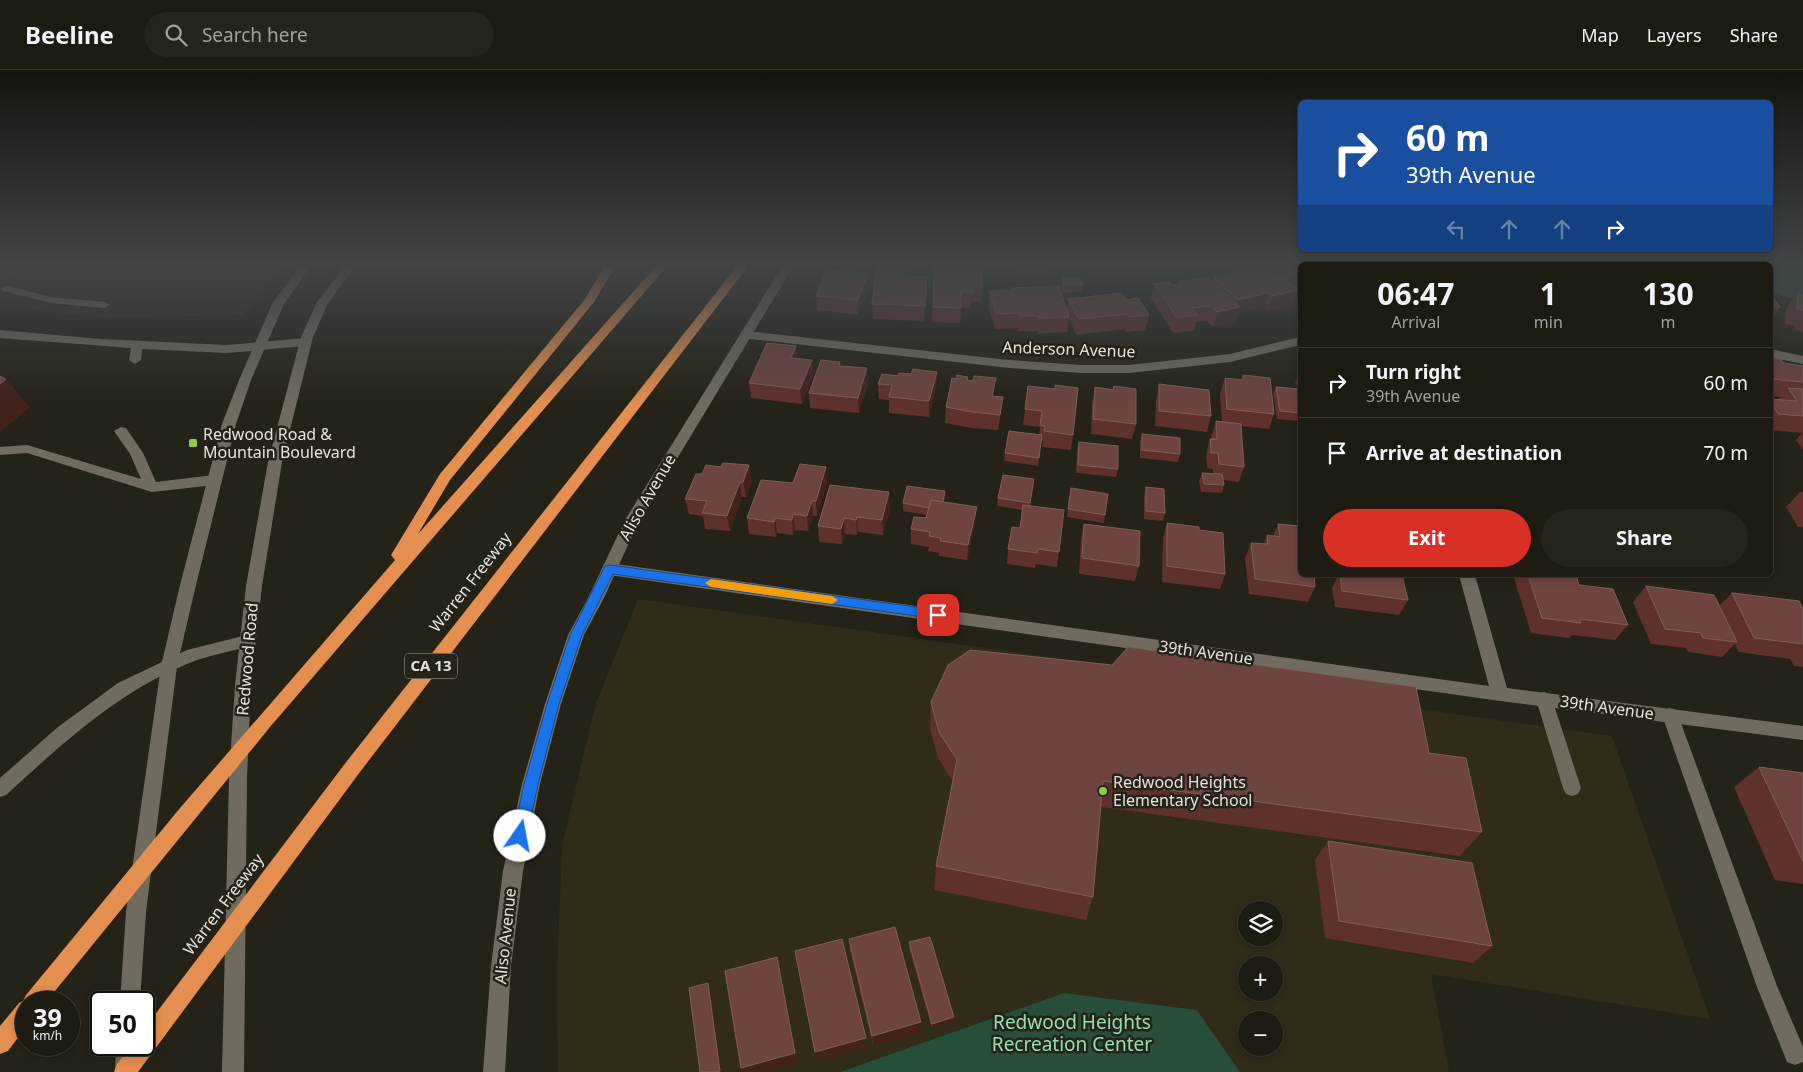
<!DOCTYPE html>
<meta charset="utf-8">
<style>
:root{--surface:#1c1a11;--page:#25231a;--text:#f1f3f6;--muted:#a0a19f;--line:#3a3831;--accent:#d93025}
body{margin:0;font-family:"Noto Sans",sans-serif;background:var(--page);color:var(--text);height:100vh;display:flex;flex-direction:column;font-size:19px;white-space:nowrap}
*{box-sizing:border-box;margin:0}
p{font-size:16px;color:var(--muted)}
.icon{flex:none;width:28px;height:28px;fill:none;stroke:currentColor;stroke-width:2;stroke-linecap:round;stroke-linejoin:round}
.map{position:relative;flex:1;overflow:hidden}
.side{position:absolute;left:1298px;top:192px;width:475px;height:315px;display:flex;flex-direction:column;background:var(--surface);border-radius:8px;box-shadow:0 2px 8px #0003,0 0 0 1px var(--line)}
.side>*{flex:none}
.hud{position:absolute;left:1298px;top:30px;width:475px;height:152px;border-radius:8px;box-shadow:0 2px 8px #0003,0 0 0 1px var(--line);background:#1a4fa0;color:#fff;overflow:hidden}
.controls{position:absolute;left:1238px;top:831px;display:grid;gap:10px}
.controls a{display:grid;place-items:center;width:45px;height:45px;border-radius:50%;background:var(--surface);box-shadow:0 2px 8px #0003,0 0 0 1px var(--line);font-size:25px}
.speed{position:absolute;left:15px;top:921px;display:flex;gap:10px;font-size:25px;font-weight:700;text-align:center}
.speed>*{display:grid;place-content:center;width:65px;height:65px;border-radius:50%;background:var(--surface);box-shadow:0 2px 8px #0003,0 0 0 1px var(--line);line-height:1}
.speed small{font-size:12px;font-weight:400}
.speed .limit{border:2px solid #111;border-radius:8px;background:#fff;color:#111}
.pin{position:absolute;display:grid;place-items:center;width:42px;height:42px;color:#fff;margin:-21px;border-radius:10px;box-shadow:0 2px 8px #0006}
.me{position:absolute;width:55px;margin:-28px;rotate:12deg;stroke-linejoin:round;filter:drop-shadow(0 0 4px #0008)}
.turn{display:flex;align-items:center;gap:18px;height:105px;padding:0 25px;font-size:22px}
.turn .icon{width:65px;height:65px;stroke-width:2.5}
.turn b{display:block;font-size:35px;line-height:42px}
.lanes{display:flex;align-items:center;height:48px;padding:0 25px;background:#0003;justify-content:center;gap:25px;direction:ltr}
.lanes .off{opacity:.35}
.eta{display:flex;justify-content:space-evenly;align-items:center;height:85px;text-align:center}
.eta b{font-size:30px;font-weight:700;line-height:35px}
.action{display:flex;gap:10px;margin-top:auto;padding:10px 25px}
.action a{flex:1;height:58px;border-radius:30px;background:var(--accent);color:#fff;font-size:20px;font-weight:700;line-height:58px;text-align:center}
.action a+a{background:var(--page);color:var(--text)}
ul{padding:0;list-style:none}
li{display:flex;align-items:center;gap:15px;height:70px;padding:0 25px;border-top:1px solid var(--line)}
li div{flex:1}
li b{display:block;font-size:19px}
li em{font-style:normal}
header{display:flex;align-items:center;gap:30px;box-sizing:border-box;height:70px;padding:0 25px;background:var(--surface);border-bottom:1px solid var(--line)}
header strong{font-size:24px}
nav{display:flex;gap:28px;margin-inline-start:auto;font-size:18px}
.search{width:350px;height:45px;background:var(--page);display:flex;align-items:center;gap:12px;box-sizing:border-box;padding:0 18px;border-radius:28px;color:var(--muted);font-size:19px}
.map>svg:first-child{display:block}
.built{fill:#312b1a;fill-rule:evenodd}
.green{fill:#264e39}
.lines{fill:none;stroke-linecap:round;stroke-linejoin:round}
.lane{fill:#706b5e;fill-rule:evenodd}
.street{fill:#706b5e;fill-rule:evenodd}
.secondary{fill:#706b5e;fill-rule:evenodd}
.highway{fill:#e48e4f;fill-rule:evenodd}
.wall{fill:#5e312d}
.shaded-wall{fill:#41231c}
.building{fill:#6d4440;stroke:#805d58}
.route{fill:#1a73e8;stroke:#114b97}
.slow{fill:#f59e0b}
.poi-dot{fill:#8fcd42;stroke:#252217;stroke-width:2}
.labels{text-anchor:middle;stroke-width:5;stroke-linejoin:round;paint-order:stroke}
.shield{fill:#252217;stroke:#aba8a0;stroke-width:1}
.shield-label{font-size:15px;font-weight:bold;fill:#e5e2db}
.street-label{font-size:16px;fill:#e5e2db;stroke:#252217}
.poi-label{font-size:16px;fill:#e5e2db;stroke:#252217;text-anchor:start}
.near-park-label{font-size:19px;fill:#8ee0b3;stroke:#252217}
</style>
<header>
<strong>Beeline</strong>
<div class="search"><svg class="icon" aria-label="search" viewBox="0 0 24 24"><circle cx="10" cy="10" r="6"/><path d="M15 15l6 6"/></svg>Search here</div>
<nav><a>Map</a><a>Layers</a><a>Share</a></nav>
</header>
<div class="map">
<svg width="1803" height="1002" viewBox="0 0 1803 1002">
<rect width="100%" height="100%" fill="#252217"/>
<!-- built -->
<path class="built" d="M0,195H287L243,245L104,248L0,236Z
M638,529L1612,666L1710,949L1431,904L1449,1002H1240L1197,940L1064,923L840,1002H558L557,904L562,775L596,633ZM1246,840H1274V868H1246ZM1246,895H1274V922H1246ZM1246,950H1274V978H1246Z"/>
<!-- green -->
<path class="green" d="M1770,195H1803V231L1770,223Z
M1064,923L1197,940L1240,1002H840Z"/>
<g class="lines">
<!-- lane -->
<path class="lane" d="M7,216L51,227L104,232L110,235L104,238L51,233L3,221L1,219Z
M0,260L101,269L227,275L305,268L311,272L305,276L227,283L142,279L141,290L135,294L129,290L131,278L0,268Z
M121,357L126,358L143,383L156,412L214,405L219,407L221,410L219,413L214,415L152,422L27,383L0,385V377L27,375L141,409L130,384L114,361Z
M1544,622L1550,624L1552,629L1581,718L1578,724L1572,726L1566,724L1563,718L1536,629L1538,624Z
M1670,638L1676,640L1678,645L1777,916L1803,977V992L1795,995L1787,992L1757,917L1662,645L1664,640Z"/>
<!-- street -->
<path class="street" d="M746,261L1009,290L1082,295H1129L1230,284L1300,267V275L1230,292L1129,303H1082L1009,298L742,268L740,265Z
M1770,279L1803,286V294L1770,287Z
M609,493L1489,616L1459,505H1475L1507,618L1803,656V670L1500,631L609,505L604,503L602,499L604,495Z
M247,565L253,567L255,571L253,575C234,581 215,584 197,590C122,618 64,672 6,725L0,727V708L58,657L118,613L187,580Z"/>
<!-- secondary -->
<path class="secondary" d="M301,195H312L284,234L251,310L236,354L196,515L177,596L146,842L140,932H120L126,842L161,596L180,515L222,354L239,310L272,234Z
M346,195H357L328,233L313,267L282,392L262,516L251,615L247,708L244,1002H222L229,708L235,615L246,516L268,392L301,267L317,232Z
M783,195H794L637,455L604,528L584,565L561,634L540,714L523,801L511,896L505,1002H483L491,896L503,801L522,714L545,634L568,565L588,528L625,450Z
M116,975H138L137,1002H115Z"/>
<!-- highway -->
<path class="highway" d="M605,195H616L594,232L450,410L418,464L657,195H668L270,657L46,932H26V957L8,981L0,984V956L19,933L23,931L26,925L180,738L395,490L391,485L440,404L585,229Z
M738,195H749L360,702L138,1002H114L117,994L132,975H144V959L347,691Z"/>
</g>
<!-- wall -->
<path class="wall" d="M0,195H26L4,211L0,210Z
M875,195H910V196Z
M934,195L982,217L981,231H971V238L961,237L960,253L932,252Z
M999,195H1045V202H1029V200H1015V196Z
M1259,195H1300V221L1297,223L1293,235L1268,241L1265,237L1238,243L1236,252L1213,257L1207,251L1196,252L1194,261L1173,263L1151,229L1154,214L1172,215H1178L1179,211H1212L1213,207L1258,197Z
M905,198V206L927,222L924,251L873,249L872,234Z
M1062,208L1083,215L1081,222L1062,223L1061,216Z
M1011,218L1067,239L1068,229L1126,230L1149,245L1145,260L1126,262L1124,259L1077,265L1069,250L1067,262L1037,264V261H1018V258L995,259L989,236L990,221L1011,220Z
M868,219L858,245L817,240L816,226Z
M1798,223L1803,225V262L1795,260V256L1785,254L1786,238Z
M1770,236L1780,237L1770,251Z
M797,288L813,305L802,334L751,328L749,313Z
M1770,288L1784,293L1803,296V380L1796,370L1802,363L1770,360V329H1778L1781,327L1770,326Z
M841,296L868,314L859,343L810,338L809,323Z
M1300,300V316L1295,313Z
M937,302L936,317L929,347L889,343V330L879,329L878,314L898,306Z
M1243,305L1274,344L1269,359L1241,356L1244,397L1239,412L1223,410L1224,415L1222,423L1201,422L1199,411L1202,403L1213,404V399L1207,398L1206,384L1210,369H1212L1211,367L1216,351L1222,352L1220,324L1225,308L1241,310Z
M956,309L968,310L994,326L1001,342L998,360L971,358L945,353L946,337Z
M1159,314L1211,346L1207,362L1155,356L1156,330Z
M1028,316L1073,365L1071,380L1042,377L1043,371H1041L1038,396L1004,391L1005,383L1039,365L1040,357L1023,355Z
M1095,317L1113,319L1136,354L1132,369L1091,364L1092,333Z
M1276,317L1300,319V351L1277,349L1273,324Z
M1142,364L1180,384L1178,392L1140,388V372Z
M1079,372L1118,399L1116,407L1076,403L1077,380Z
M749,395L752,411L746,427H742L730,461L705,459L703,446L689,444L685,429L702,404Z
M1034,409L1030,436L1059,482L1057,497L1036,494L1035,498L1007,494L1008,479L1020,458L1022,440L997,436L998,428Z
M793,413H827L817,446H813L808,461L795,460L793,465L777,463L776,467L749,464L747,448Z
M830,415L890,438L883,465L858,462L857,465L845,464L842,474L819,472L818,456Z
M1146,417L1165,443L1163,451L1144,449V425Z
M1071,418L1105,445L1104,453L1067,447Z
M945,421L944,432L975,452L967,490L939,486V483L928,481L929,477L911,474V459L926,448V445L903,441V433Z
M1800,422H1803V457H1798L1786,437Z
M1300,429V451L1298,435Z
M1167,453L1199,460L1225,504L1220,519L1162,512L1163,468Z
M1084,454L1139,496L1135,511L1079,504L1081,469Z
M1278,454L1315,517L1308,532L1249,524L1245,488L1251,473L1264,474L1267,465L1273,466Z
M1338,505H1340L1408,530L1399,545L1335,537L1332,518Z
M1513,505H1576L1579,515L1628,555L1615,570L1572,565L1569,568L1531,563Z
M1616,505H1636L1634,507Z
M1646,516L1719,536L1732,523L1803,539V597L1794,596L1790,589L1739,582L1735,574L1722,587L1688,582L1686,578L1651,574L1633,532Z
M931,632L1429,683L1482,762L1460,786L1101,737L1093,827L1086,850L934,820L936,796L953,712L938,688L930,659Z
M1759,697L1803,703V814L1775,810L1734,717Z
M1328,771L1492,876L1473,893L1325,868L1315,790Z
M849,869L921,963L873,976L850,881Z
M909,872L953,953L932,959L909,878Z"/>
<!-- shaded-wall -->
<path class="shaded-wall" d="M0,195H26L4,211L0,205Z
M868,204V219L858,245V230Z
M927,207V222L924,251L925,236Z
M1300,210V221L1297,223L1293,235L1268,241L1273,226L1297,220Z
M1269,223L1265,237L1238,243L1236,252L1213,257L1217,242L1235,238L1237,230Z
M796,276L797,291L791,288Z
M812,290L813,305L802,334L800,319Z
M867,298L868,314L859,343L858,328Z
M937,302L936,317L929,347V331Z
M996,308L994,323L991,341L992,326Z
M6,309L30,337L0,362V314Z
M749,395L752,411L746,427L743,412Z
M826,397L827,413L817,446L816,431Z
M740,412L742,427L730,461L727,446Z
M889,422L890,438L883,465L882,450Z
M812,431L813,446L808,461L807,446Z
M977,437L975,452L967,490L968,475Z
M793,444L795,460L793,465L792,450Z
M857,447L858,462L857,465L856,450Z
M775,448L777,463L776,467L774,452Z
M844,448L845,464L842,474L841,459Z
M777,887L798,993L765,1002H743L741,998Z
M708,913L710,919L722,1002H716Z
M954,947L953,953L932,959V954Z
M921,952V963L873,976L872,966Z
M866,968L867,978L818,992L815,982Z"/>
<!-- building -->
<path class="building" d="M934,195H982V217L971,216L972,223L961,222V238L933,237Z
M1275,195H1300V208Z
M1263,196L1276,207L1282,206L1298,220L1273,226L1269,223L1237,230L1213,207Z
M877,197L905,198L904,206L927,207L925,236L872,234Z
M827,200L868,204L858,230L816,226Z
M1062,208H1080L1083,215H1063Z
M1209,208L1240,237L1217,242L1211,236L1192,238L1197,245L1177,248L1154,214L1169,212L1172,215L1181,214L1179,211Z
M1059,216L1069,247L1039,248L1038,246H1020L1019,243L996,244L990,221L1012,220L1011,218Z
M1122,223L1126,230L1138,228L1149,245L1129,247L1127,244L1079,249L1068,229Z
M1770,223L1780,237L1770,236Z
M1798,223L1803,225V240L1797,239Z
M767,273L796,276L791,288L812,290L800,319L749,313Z
M1770,288L1781,289L1784,293L1803,296V312L1771,309L1770,308Z
M821,290L840,292L839,296L867,298L858,328L809,323Z
M913,299L937,302L929,331L889,327L892,315L878,314L882,304L898,306L899,303L911,304Z
M957,305L968,307L967,310L973,311L974,306L996,308L992,326L1003,327L1000,345L972,342L946,337L952,308L956,309Z
M1243,305L1270,308L1274,344L1227,339L1225,308L1243,310Z
M0,306L6,309L0,314Z
M1159,314L1209,320L1211,346L1159,341Z
M1055,315L1078,318L1073,365L1044,361L1045,356L1040,355L1042,341L1025,339L1028,316L1055,319Z
M1114,316L1136,319V354L1093,349L1095,317L1113,320Z
M1276,317L1300,319V343L1280,341Z
M1788,318L1803,319V346L1778,344L1770,331V329L1797,331Z
M1216,351L1241,354L1244,397L1219,394L1218,383H1211L1210,369H1217Z
M1009,361L1042,365L1039,388L1005,383Z
M1142,364L1180,368V384L1142,380Z
M1079,372L1118,376V399L1078,395Z
M723,393L749,395L743,412H740L727,446L702,443L707,431L685,429L696,404H702L706,395L721,397Z
M800,394L826,397L816,431H812L807,446L793,444L792,450L775,448L774,452L747,448L761,410L793,413Z
M1202,403L1222,404L1224,415L1204,414Z
M1003,405L1034,409L1030,433L998,428Z
M830,415L889,422L882,450L857,447L856,450L844,448L841,459L818,456Z
M907,416L945,421L943,432L931,430L929,438L903,433Z
M1146,417L1164,419L1165,443L1146,441Z
M1071,418L1108,424L1105,445L1068,439Z
M931,430L977,437L968,475L940,471L941,468L929,466L930,462L911,459L914,447L926,448Z
M1023,435L1064,440L1059,482L1038,479L1037,483L1008,479L1012,457L1020,458Z
M1167,453L1199,457V460L1223,463L1225,504L1167,496Z
M1084,454L1140,461L1139,496L1082,488Z
M1278,454L1300,456V505H1314L1315,517L1255,509L1251,473L1268,474L1267,465L1280,467Z
M1340,505H1402L1408,530L1342,521Z
M1528,505H1576L1579,515L1613,519L1628,555L1580,549L1581,553L1542,548Z
M1646,516L1714,525L1737,572L1703,568L1701,563L1665,559Z
M1732,523L1799,531L1803,539V574L1754,568Z
M1128,577L1416,617L1429,683L1466,688L1482,762L1103,711L1093,827L936,796L957,690L939,662L931,632L948,595L970,580L1112,595Z
M1759,697L1803,703V791Z
M1328,771L1472,793L1492,876L1339,851Z
M895,857L921,952L872,966L849,869Z
M930,867L954,947L932,954L909,872Z
M842,869L866,968L815,982L795,881Z
M777,887L795,983L741,998L725,901Z
M708,913L720,1001L716,1002H700L689,918Z"/>
<!-- sky -->
<linearGradient id="sky" x2="0" y2="1"><stop stop-color="#14130d"/><stop offset="0.58" stop-color="#404447"/><stop offset="1" stop-color="#404447" stop-opacity="0"/></linearGradient>
<rect width="1803" height="336" fill="url(#sky)"/>
<!-- route -->
<path class="route" d="M610,495L938,540L944,545L938,549L613,504L582,565L559,634L538,714L527,766L525,771L520,773L515,771L513,766L524,714L547,634L570,565L605,496Z"/>
<!-- slow -->
<path class="slow" d="M711,509L832,526L838,530L832,534L711,517L705,513Z"/>
<!-- markers -->
<g class="poi-dot">
<rect x="188" y="368" width="10" height="10" rx="2.5"/>
<circle cx="1103" cy="721" r="5"/>
</g>
<g class="labels">
<!-- shield labels -->
<rect class="shield" x="405" y="583.5" width="52" height="25" rx="4"/>
<g class="shield-label">
<text x="431" y="601">CA 13</text>
</g>
<!-- street labels -->
<g class="street-label">
<text transform="translate(1069 279) rotate(2)" y="6">Anderson Avenue</text>
<text transform="translate(647 427) rotate(-60)" y="6">Aliso Avenue</text>
<text transform="translate(470 512) rotate(-52)" y="6">Warren Freeway</text>
<text transform="translate(1206 582) rotate(8)" y="6">39th Avenue</text>
<text transform="translate(247 589) rotate(-85)" y="6">Redwood Road</text>
<text transform="translate(1607 637) rotate(8)" y="6">39th Avenue</text>
<text transform="translate(223 834) rotate(-53)" y="6">Warren Freeway</text>
<text transform="translate(505 866) rotate(-84)" y="6">Aliso Avenue</text>
</g>
<!-- poi labels -->
<g class="poi-label">
<text x="203" y="370">Redwood Road &amp;<tspan x="203" dy="18">Mountain Boulevard</tspan></text>
<text x="1113" y="718">Redwood Heights<tspan x="1113" dy="18">Elementary School</tspan></text>
</g>
<!-- near-park labels -->
<g class="near-park-label">
<text x="1072" y="959">Redwood Heights<tspan x="1072" dy="22">Recreation Center</tspan></text>
</g>
</g>
</svg>
<div class="controls">
<a><svg class="icon" aria-label="layers" viewBox="0 0 24 24"><path d="M12 4l9 5-9 5-9-5zM3 14l9 5 9-5"/></svg></a>
<a>+</a>
<a>−</a>
</div>
<div class="speed"><div>39<small>km/h</small></div><div class="limit">50</div></div>
<div class="pin" style="left:938px;top:545px;background:#d93025"><svg class="icon" aria-label="arrive" viewBox="0 0 24 24"><path d="M6 21V4h12l-3 4 3 4H6"/></svg></div>
<svg class="me" style="left:520px;top:766px" viewBox="-20 -20 40 40"><circle r="19" fill="#fff"/><path d="M0-13L10 11 0 6-10 11z" fill="#1a73e8"/></svg>
<div class="hud">
<div class="turn"><svg class="icon" aria-label="right" viewBox="0 0 24 24"><path d="M7 20v-9h11M14 6l5 5-5 5"/></svg><div><b>60 m</b>39th Avenue</div></div>
<div class="lanes"><svg class="icon off" aria-label="left" viewBox="0 0 24 24"><path d="M17 20v-9H6M10 6l-5 5 5 5"/></svg><svg class="icon off" aria-label="ahead" viewBox="0 0 24 24"><path d="M12 20V5M6 11l6-6 6 6"/></svg><svg class="icon off" aria-label="ahead" viewBox="0 0 24 24"><path d="M12 20V5M6 11l6-6 6 6"/></svg><svg class="icon" aria-label="right" viewBox="0 0 24 24"><path d="M7 20v-9h11M14 6l5 5-5 5"/></svg></div>
</div>
<section class="side">
<div class="eta">
<div><b>06:47</b><p>Arrival</p></div>
<div><b>1</b><p>min</p></div>
<div><b>130</b><p>m</p></div>
</div>
<ul>
<li><svg class="icon" aria-label="right" viewBox="0 0 24 24"><path d="M7 20v-9h11M14 6l5 5-5 5"/></svg><div><b>Turn right</b><p>39th Avenue</p></div><em>60 m</em></li>
<li><svg class="icon" aria-label="arrive" viewBox="0 0 24 24"><path d="M6 21V4h12l-3 4 3 4H6"/></svg><div><b>Arrive at destination</b></div><em>70 m</em></li>
</ul>
<div class="action"><a>Exit</a><a>Share</a></div>
</section>
</div>
